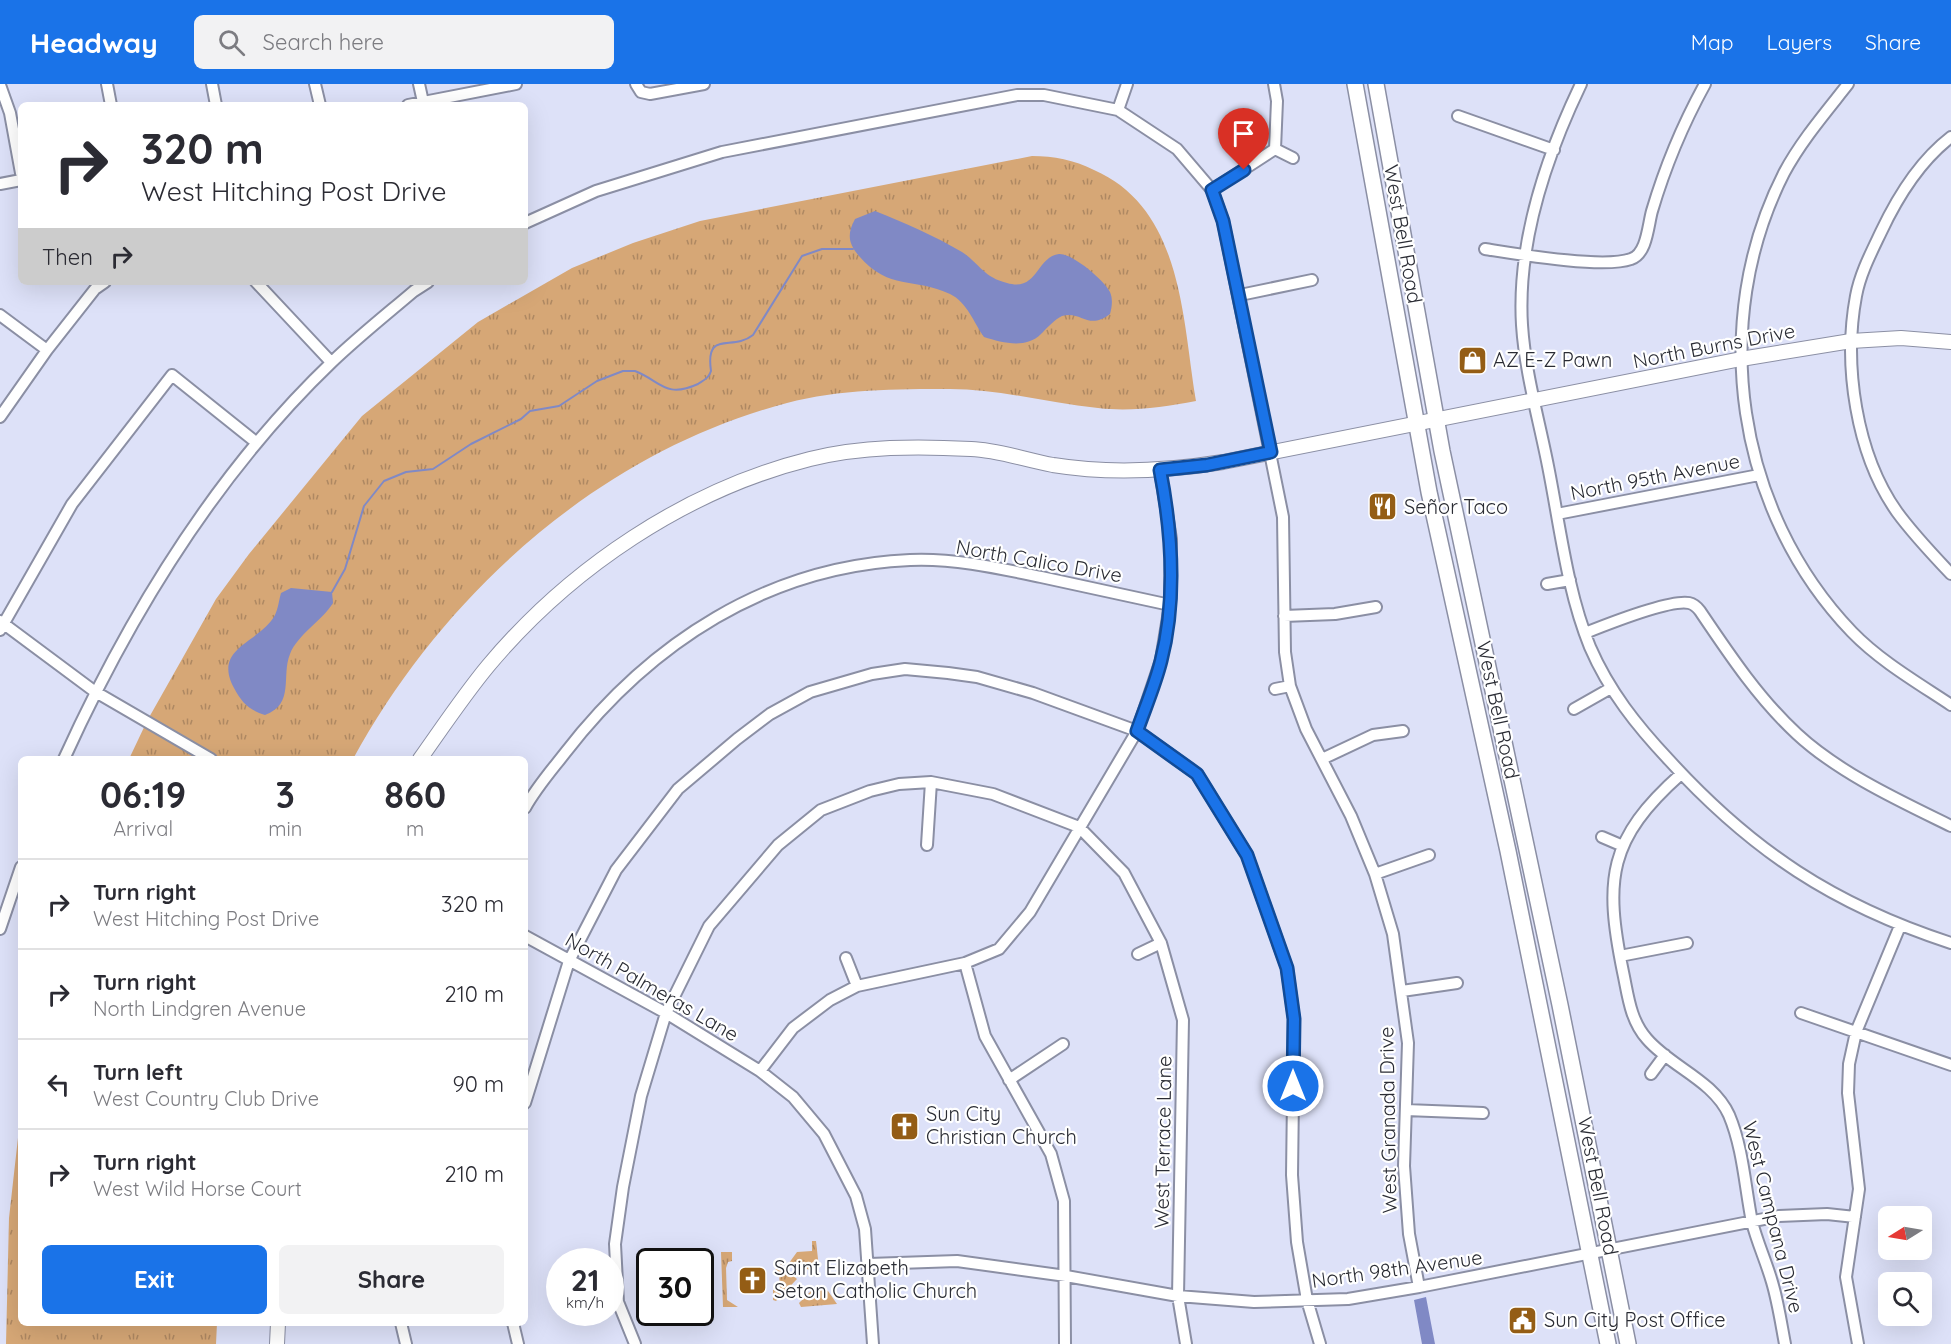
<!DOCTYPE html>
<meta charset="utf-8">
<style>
:root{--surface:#fff;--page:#f2f2f3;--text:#2b2b33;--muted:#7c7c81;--line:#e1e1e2;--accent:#1a73e8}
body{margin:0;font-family:Quicksand,sans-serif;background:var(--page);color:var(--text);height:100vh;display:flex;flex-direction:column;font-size:22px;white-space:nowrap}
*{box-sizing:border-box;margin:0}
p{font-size:20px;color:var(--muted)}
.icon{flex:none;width:33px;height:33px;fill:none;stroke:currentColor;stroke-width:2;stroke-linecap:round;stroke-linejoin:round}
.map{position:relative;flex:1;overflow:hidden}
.sheet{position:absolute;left:18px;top:672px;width:510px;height:570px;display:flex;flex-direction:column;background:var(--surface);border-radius:9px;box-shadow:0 6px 24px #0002}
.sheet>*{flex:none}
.hud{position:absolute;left:18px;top:18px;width:510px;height:183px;border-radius:9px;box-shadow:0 6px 24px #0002;background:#fff;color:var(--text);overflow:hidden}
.needle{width:39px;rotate:259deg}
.buttons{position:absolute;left:1878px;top:1122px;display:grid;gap:12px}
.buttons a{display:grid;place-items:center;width:54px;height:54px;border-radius:9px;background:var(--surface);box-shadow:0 6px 24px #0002;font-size:30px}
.speed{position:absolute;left:546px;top:1164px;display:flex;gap:12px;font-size:30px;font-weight:700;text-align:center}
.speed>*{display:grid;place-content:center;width:78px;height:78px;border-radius:50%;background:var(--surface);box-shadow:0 6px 24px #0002;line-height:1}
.speed small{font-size:15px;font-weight:400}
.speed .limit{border:3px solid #111;border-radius:9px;background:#fff;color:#111}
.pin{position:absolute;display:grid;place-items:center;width:51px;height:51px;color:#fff;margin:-62px -26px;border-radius:50% 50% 50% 0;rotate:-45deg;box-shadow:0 0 6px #0007}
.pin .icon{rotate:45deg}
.me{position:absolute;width:66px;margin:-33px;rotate:0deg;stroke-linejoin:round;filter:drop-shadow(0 0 4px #0008)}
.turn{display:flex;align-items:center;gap:21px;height:126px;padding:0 24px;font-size:27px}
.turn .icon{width:78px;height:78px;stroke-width:2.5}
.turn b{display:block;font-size:42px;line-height:51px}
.then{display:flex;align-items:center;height:57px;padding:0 24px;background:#0003;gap:12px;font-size:22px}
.eta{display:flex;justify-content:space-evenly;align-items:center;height:102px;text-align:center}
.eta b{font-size:36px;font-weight:800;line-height:42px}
.cta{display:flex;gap:12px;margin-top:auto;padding:12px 24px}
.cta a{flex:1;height:69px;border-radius:9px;background:var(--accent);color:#fff;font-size:24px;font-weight:800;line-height:69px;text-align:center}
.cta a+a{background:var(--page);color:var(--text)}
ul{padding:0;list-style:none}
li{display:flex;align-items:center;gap:18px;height:90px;padding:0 24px;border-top:2px solid var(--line)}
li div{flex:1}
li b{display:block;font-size:22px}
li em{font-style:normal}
header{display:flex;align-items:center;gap:36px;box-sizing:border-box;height:84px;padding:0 30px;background:var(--accent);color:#fff}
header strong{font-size:28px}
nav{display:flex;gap:33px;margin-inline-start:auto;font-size:21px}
.search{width:420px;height:54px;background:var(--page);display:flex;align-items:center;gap:15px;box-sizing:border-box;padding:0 21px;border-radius:9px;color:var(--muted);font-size:22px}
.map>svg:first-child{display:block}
.grass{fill:url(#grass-tufts)}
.water{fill:#8089c5}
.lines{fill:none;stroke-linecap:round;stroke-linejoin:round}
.stream{stroke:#8089c5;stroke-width:2}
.street-casing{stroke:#8b8fa4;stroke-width:14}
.secondary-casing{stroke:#8b8fa4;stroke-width:16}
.primary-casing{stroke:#8b8fa4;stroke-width:18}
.street{stroke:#fff;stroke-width:10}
.secondary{stroke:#fff;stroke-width:14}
.primary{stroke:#fff;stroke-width:15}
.route-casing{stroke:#114b97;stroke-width:15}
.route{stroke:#1a73e8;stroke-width:10}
.labels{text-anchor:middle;stroke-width:4.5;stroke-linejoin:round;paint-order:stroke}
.street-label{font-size:20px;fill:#2a2c34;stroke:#fff}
.poi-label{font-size:20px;fill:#2a2c34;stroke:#fff;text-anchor:start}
</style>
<header>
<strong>Headway</strong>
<div class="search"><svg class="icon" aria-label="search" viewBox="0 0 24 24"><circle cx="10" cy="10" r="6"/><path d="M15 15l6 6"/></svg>Search here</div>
<nav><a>Map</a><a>Layers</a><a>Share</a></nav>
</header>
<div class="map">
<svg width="1951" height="1260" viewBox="0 0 1951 1260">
<defs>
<pattern id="grass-tufts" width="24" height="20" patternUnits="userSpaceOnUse" patternTransform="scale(1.5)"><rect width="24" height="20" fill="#d6a776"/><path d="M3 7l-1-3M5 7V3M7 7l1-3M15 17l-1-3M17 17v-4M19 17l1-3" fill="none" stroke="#ae8862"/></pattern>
</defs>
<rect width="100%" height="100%" fill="#dde1f8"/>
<!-- grass -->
<path class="grass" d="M1032,72C1054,72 1074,76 1094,86C1183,125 1182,234 1196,317C1163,323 1131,328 1098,324C1049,319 999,305 950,305C897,305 839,305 787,319C601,368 444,508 353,675H129L147,637L216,515L249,470L362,332L478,238L572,184L633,159L700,137Z
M21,1027V1239H217L216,1260H6L9,1134Z
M812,1157H816L819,1184L810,1187L806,1184L801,1190L789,1179L797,1168L812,1167Z
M721,1168H732V1177L728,1178L726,1184L727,1216L738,1223H723Z
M781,1180L797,1195L776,1217L773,1216V1206L780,1204L779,1190L773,1188Z
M816,1202L828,1207L837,1220L801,1223L799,1219Z"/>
<!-- water -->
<path class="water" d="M875,127C905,139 935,152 962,168C979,179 983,193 1007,199C1038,208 1036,173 1059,170C1072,169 1104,196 1110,208C1113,215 1112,223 1110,230C1088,247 1081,226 1062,232C1055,235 1047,244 1041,250C1026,265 1003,259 984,253C974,239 967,218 950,210C914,193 889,207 859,172C848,159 847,150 855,135Z
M291,504L332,508L333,519C322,537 298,550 290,570C281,592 295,620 265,631C249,626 242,619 234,604C212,563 260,559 275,531C278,525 279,516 281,509Z
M1426,1213L1435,1260H1422L1414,1216Z"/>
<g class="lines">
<!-- stream -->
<path class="stream" d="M332,508L345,485L364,422L384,397L406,388L433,385L471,360L521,335L530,327L559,322L597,297L623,287H635C661,297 665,315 698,300C704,296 709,294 711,287C705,245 732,268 753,251L802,172L822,165H853"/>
<defs>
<path id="street" d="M107,0L111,21
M212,0L216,21
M315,0L320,21
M419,0L423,18
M636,0L641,8L650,10L704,0
M1581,0C1546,73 1517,159 1522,241C1525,288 1539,336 1548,382C1560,442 1567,507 1590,563C1609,607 1637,642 1669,676C1752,767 1834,821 1951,859
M1848,0C1826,28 1801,57 1784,89C1708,238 1736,427 1852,548C1880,577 1918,599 1951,621
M0,1L10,29L21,89
M408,21L516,0
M1118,26L1127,0
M1458,32L1554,66
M1951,53C1921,76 1897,114 1881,148C1871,169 1860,190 1856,212C1843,281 1856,370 1897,428C1913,450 1932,470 1951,490
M1275,65L1293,74
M0,100L21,96
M1212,106L1275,65L1277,17L1274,0
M525,139L596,107L722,68L1017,11H1044L1118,26L1177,65L1212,106L1223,137L1283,433L1285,568L1290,602L1306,645L1351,732L1375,790L1393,850L1408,959L1404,1082L1409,1150L1419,1203
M1485,165C1517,170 1603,185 1631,175C1647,170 1648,141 1652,127C1665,83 1683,40 1705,0
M256,198L331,278
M1240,211L1312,196
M0,231L47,266
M0,333L47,266L95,205L105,198
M1557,430L1759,391
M1547,500L1570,496
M1284,532L1335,530L1376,523
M0,537L94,607L211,675
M0,546L72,420L172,291L257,359
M1585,549C1605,541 1670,515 1689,519C1694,520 1697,523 1700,527C1729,570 1759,615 1797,650C1839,689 1900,717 1951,742
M1275,605L1290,602
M1574,625L1611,604
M64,675C129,532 217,388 332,278C358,253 387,230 414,207L428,198
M1322,675L1373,651L1403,647
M1681,690C1608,755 1604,795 1623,888C1628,911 1630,936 1647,955C1671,983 1713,996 1729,1031C1743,1064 1745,1103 1752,1138C1757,1158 1766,1177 1772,1198C1778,1218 1781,1239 1785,1260
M525,724C536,704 551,687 565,669C650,559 768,482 910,476C954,474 998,484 1041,493C1084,502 1127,512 1170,521
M1602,753L1623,762
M927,761L931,698
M1375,790L1429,771
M0,845L21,783
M525,852L666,929L760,987L793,1013L824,1050L856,1112L865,1145L873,1260
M1138,870L1161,859
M1620,872L1687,859
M846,874L857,902
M965,879L985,952L1051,1070L1064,1117L1065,1260
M1402,907L1457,899
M1801,929L1951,981
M760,987L793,944L830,916L857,902L965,879L999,865L1030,828L1137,647L1161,576L1170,521L1171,455L1160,386
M1651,990L1665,971
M1009,996L1063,960
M525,1019L569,877L616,786L678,705L737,655L770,630L810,608L872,590L905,585L948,589L977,593L1033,609L1137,647L1197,690L1247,771L1287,884L1294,935L1292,1091L1297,1158L1307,1216L1320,1260
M1406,1026L1483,1029
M869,1180L957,1177L1066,1192L1178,1212L1254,1218L1348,1215L1419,1203L1779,1132L1827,1130L1855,1133
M401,1239L406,1260
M513,1239L518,1260
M635,1260L618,1218L615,1160L623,1103L641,1012L666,929L709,842L778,761L821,726L870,707L899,700L931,698L993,710L1079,743L1124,789L1161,859L1183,936L1178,1212L1186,1260
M1858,1260L1846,1193L1859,1105L1848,1009L1849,980L1856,948L1900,842"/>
<path id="secondary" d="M420,675C442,644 464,611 488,582C570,484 686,406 810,375C862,362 918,362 971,365C998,366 1026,376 1053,381C1109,390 1167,387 1223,378L1741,275L1851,257L1901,254L1951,258
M277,1260L278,1239"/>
<path id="primary" d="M1355,0L1429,408L1508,767L1608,1260
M1376,0L1442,367L1560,921L1628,1260"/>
</defs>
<!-- street casing -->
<use href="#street" class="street-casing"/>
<!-- secondary casing -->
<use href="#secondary" class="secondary-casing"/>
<!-- primary casing -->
<use href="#primary" class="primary-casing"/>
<!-- street -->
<use href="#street" class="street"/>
<!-- secondary -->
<use href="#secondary" class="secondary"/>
<!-- primary -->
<use href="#primary" class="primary"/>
</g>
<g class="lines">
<defs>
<path id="route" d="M1244,86L1212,106L1223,137L1271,368L1207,381L1160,386C1172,448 1177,515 1161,577C1155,601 1145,624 1137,647L1197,690L1247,771L1287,884L1294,935L1293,1002"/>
</defs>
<!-- route casing -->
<use href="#route" class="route-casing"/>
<!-- route -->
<use href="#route" class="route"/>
</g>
<!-- icons -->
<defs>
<symbol id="shop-square" viewBox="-11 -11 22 22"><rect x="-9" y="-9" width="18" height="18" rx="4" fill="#945d15" stroke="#fff"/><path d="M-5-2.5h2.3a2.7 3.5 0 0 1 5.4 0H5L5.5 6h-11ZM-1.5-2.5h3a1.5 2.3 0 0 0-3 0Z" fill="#fff"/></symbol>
<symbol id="restaurant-square" viewBox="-11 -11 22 22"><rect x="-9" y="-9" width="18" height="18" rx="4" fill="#945d15" stroke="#fff"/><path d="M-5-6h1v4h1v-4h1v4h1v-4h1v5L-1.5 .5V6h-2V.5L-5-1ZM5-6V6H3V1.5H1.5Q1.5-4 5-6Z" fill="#fff"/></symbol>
<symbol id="church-square" viewBox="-11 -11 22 22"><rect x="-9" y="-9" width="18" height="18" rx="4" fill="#945d15" stroke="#fff"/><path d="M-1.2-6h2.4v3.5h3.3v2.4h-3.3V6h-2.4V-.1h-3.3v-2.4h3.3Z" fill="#fff"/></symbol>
<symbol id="civic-square" viewBox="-11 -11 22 22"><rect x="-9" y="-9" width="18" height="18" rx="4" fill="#945d15" stroke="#fff"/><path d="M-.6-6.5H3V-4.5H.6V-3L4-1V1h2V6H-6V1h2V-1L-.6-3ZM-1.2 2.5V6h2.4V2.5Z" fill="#fff"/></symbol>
</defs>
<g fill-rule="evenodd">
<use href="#shop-square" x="1456" y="260" width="33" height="33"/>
<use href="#restaurant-square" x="1366" y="406" width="33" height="33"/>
<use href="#church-square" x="888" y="1026" width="33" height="33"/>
<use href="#church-square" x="736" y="1180" width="33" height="33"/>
<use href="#civic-square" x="1506" y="1220" width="33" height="33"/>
</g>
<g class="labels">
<!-- street labels -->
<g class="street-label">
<text transform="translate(1403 150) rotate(80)" y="7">West Bell Road</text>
<text transform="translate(1714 262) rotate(-11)" y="7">North Burns Drive</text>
<text transform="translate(1655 393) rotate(-11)" y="7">North 95th Avenue</text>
<text transform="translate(1039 477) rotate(10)" y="7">North Calico Drive</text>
<text transform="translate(1498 626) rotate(78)" y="7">West Bell Road</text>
<text transform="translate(652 903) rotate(30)" y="7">North Palmeras Lane</text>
<text transform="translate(1388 1036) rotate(-91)" y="7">West Granada Drive</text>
<text transform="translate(1163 1058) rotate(-89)" y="7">West Terrace Lane</text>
<text transform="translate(1598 1102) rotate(79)" y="7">West Bell Road</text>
<text transform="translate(1773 1133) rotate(76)" y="7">West Campana Drive</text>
<text transform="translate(1397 1185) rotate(-8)" y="7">North 98th Avenue</text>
</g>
<!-- poi labels -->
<g class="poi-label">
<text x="1493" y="283">AZ E-Z Pawn</text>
<text x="1404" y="430">Señor Taco</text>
<text x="926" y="1037">Sun City<tspan x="926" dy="23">Christian Church</tspan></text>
<text x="774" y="1191">Saint Elizabeth<tspan x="774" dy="23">Seton Catholic Church</tspan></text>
<text x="1544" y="1243">Sun City Post Office</text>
</g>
</g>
</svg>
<div class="buttons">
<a><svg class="needle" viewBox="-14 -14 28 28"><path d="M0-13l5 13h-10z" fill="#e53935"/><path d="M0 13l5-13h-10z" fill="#7c7c81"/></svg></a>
<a><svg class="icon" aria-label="search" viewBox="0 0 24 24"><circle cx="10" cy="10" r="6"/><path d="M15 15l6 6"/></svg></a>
</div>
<div class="speed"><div>21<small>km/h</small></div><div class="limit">30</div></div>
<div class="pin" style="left:1244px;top:86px;background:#d93025"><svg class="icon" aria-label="arrive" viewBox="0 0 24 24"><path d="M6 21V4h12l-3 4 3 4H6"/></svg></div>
<svg class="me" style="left:1293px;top:1002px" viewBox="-20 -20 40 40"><circle r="17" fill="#1a73e8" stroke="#fff" stroke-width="3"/><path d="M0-11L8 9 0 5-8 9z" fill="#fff"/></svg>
<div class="hud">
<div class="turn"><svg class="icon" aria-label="right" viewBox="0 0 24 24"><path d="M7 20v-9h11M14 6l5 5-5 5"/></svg><div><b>320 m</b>West Hitching Post Drive</div></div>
<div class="then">Then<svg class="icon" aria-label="right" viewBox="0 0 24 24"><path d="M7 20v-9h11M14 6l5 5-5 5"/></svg></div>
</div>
<section class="sheet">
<div class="eta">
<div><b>06:19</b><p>Arrival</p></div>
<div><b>3</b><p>min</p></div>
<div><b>860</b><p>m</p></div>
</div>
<ul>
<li><svg class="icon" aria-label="right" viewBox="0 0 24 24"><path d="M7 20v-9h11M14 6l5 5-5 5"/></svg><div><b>Turn right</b><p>West Hitching Post Drive</p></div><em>320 m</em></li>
<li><svg class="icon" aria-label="right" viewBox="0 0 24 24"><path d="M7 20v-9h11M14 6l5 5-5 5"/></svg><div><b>Turn right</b><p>North Lindgren Avenue</p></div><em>210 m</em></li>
<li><svg class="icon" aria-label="left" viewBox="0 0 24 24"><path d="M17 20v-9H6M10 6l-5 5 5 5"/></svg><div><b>Turn left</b><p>West Country Club Drive</p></div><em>90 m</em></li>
<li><svg class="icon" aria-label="right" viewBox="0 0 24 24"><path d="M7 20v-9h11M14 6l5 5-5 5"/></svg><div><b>Turn right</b><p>West Wild Horse Court</p></div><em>210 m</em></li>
</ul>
<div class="cta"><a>Exit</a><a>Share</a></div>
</section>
</div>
